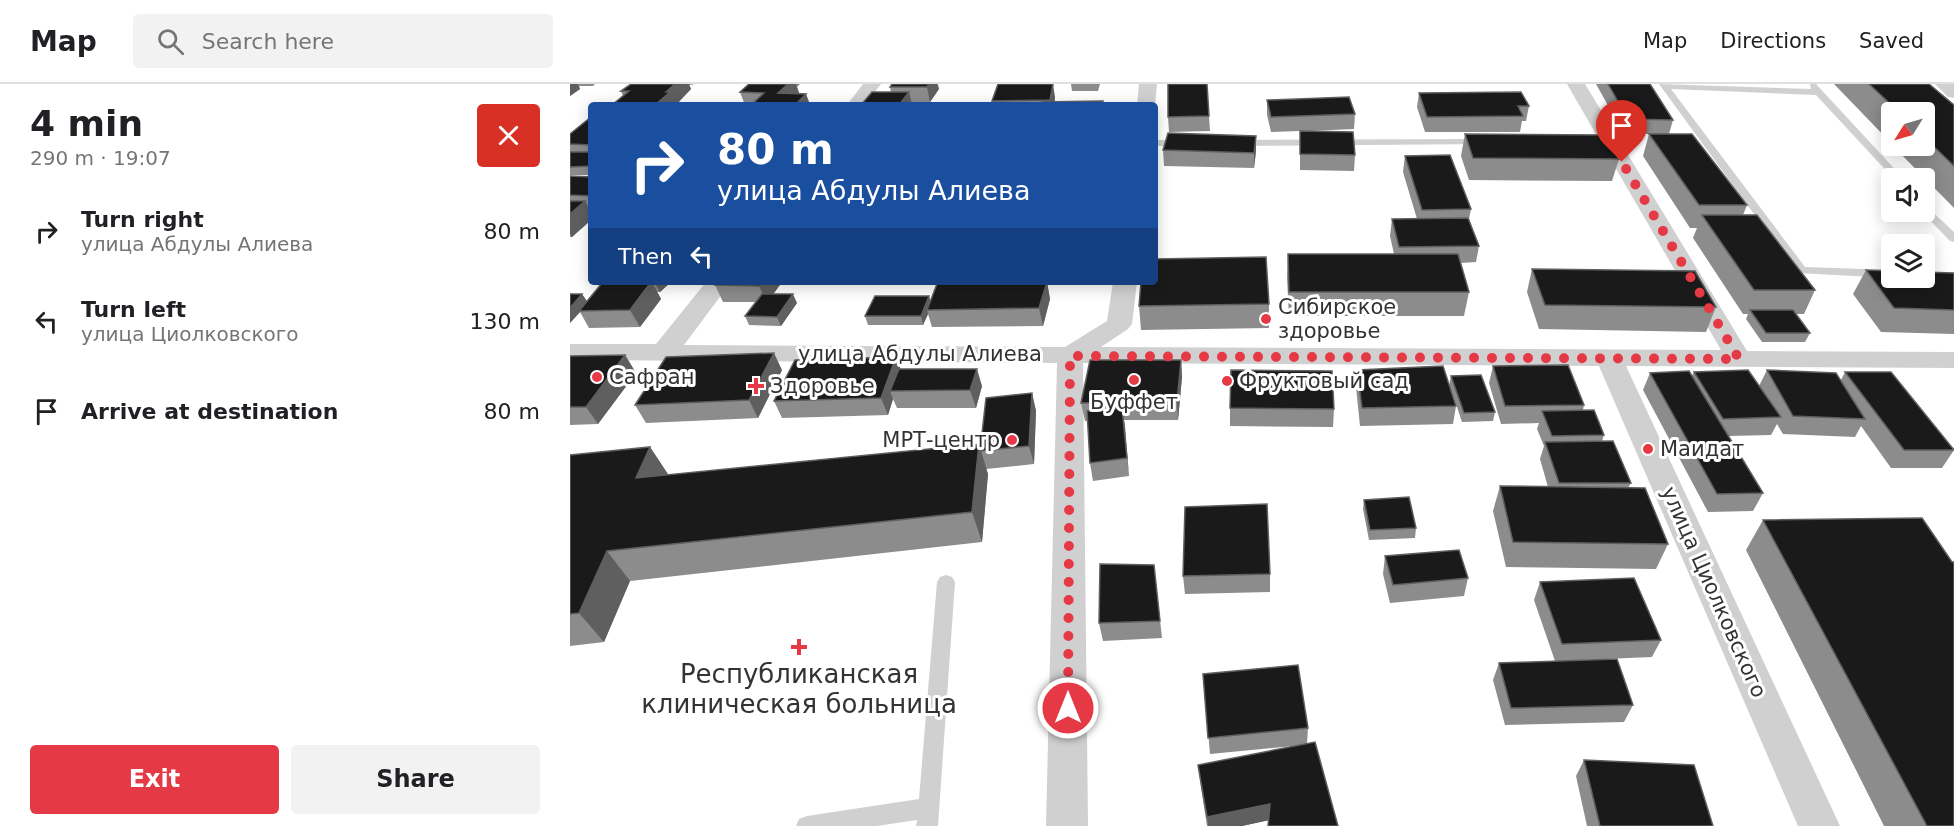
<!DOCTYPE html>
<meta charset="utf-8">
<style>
:root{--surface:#fff;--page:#f2f2f2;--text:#202124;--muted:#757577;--line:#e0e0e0;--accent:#e63946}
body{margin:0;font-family:"DejaVu Sans",sans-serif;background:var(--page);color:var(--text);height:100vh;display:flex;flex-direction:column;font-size:22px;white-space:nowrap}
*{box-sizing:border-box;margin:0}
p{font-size:20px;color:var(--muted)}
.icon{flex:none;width:33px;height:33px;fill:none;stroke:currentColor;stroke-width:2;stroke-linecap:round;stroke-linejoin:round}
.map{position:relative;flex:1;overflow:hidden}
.drawer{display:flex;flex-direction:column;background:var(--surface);width:570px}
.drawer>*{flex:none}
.banner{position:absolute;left:18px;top:18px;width:570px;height:183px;border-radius:6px;box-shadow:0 3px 15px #0003;background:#1a4fa0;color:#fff;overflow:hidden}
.needle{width:39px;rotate:233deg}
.controls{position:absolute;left:1311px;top:18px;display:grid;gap:12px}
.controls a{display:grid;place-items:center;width:54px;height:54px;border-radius:6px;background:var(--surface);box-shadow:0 3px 15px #0003;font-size:30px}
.pin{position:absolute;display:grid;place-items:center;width:51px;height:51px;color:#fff;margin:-62px -26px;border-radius:50% 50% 50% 0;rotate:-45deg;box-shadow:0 0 6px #0007}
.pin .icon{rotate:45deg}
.me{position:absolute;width:66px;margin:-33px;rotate:0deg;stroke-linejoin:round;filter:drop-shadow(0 0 4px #0008)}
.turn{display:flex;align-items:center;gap:21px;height:126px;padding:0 30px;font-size:27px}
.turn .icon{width:78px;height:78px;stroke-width:2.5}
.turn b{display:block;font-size:42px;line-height:51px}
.then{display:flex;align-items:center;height:57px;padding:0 30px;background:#0003;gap:12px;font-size:22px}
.round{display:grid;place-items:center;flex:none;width:63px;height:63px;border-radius:6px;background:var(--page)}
.overview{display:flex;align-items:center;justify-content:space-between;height:102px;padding:0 30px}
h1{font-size:36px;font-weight:700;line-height:45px}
.cta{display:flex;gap:12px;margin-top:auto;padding:12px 30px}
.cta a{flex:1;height:69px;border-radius:6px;background:var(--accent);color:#fff;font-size:24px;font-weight:700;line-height:69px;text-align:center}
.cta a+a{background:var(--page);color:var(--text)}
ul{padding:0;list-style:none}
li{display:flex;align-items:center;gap:18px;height:90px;padding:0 30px}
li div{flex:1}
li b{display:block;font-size:22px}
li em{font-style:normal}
header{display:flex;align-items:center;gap:36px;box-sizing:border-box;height:84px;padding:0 30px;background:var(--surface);border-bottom:2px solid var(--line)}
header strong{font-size:28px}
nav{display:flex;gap:33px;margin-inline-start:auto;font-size:21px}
.search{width:420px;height:54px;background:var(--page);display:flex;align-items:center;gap:15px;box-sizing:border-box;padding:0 21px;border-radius:6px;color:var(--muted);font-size:22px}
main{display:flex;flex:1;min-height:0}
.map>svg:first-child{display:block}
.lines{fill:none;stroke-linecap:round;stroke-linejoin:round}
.service{fill:#d0d0d0;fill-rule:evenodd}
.minor{fill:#d0d0d0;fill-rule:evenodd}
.wall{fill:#8c8c8c}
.shaded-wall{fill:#5f5f5f}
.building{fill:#1a1a1a;stroke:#5f5f5f;stroke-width:1.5}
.route{stroke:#e63946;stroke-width:10;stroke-dasharray:0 18}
.poi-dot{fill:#e63946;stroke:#fff;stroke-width:2}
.labels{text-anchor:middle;stroke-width:6;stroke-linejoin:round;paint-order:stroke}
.poi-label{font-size:21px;fill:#333;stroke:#fff;text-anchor:start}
.street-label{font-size:21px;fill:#333;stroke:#fff}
.near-poi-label{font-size:26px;fill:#333;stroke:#fff}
</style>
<header>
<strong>Map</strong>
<div class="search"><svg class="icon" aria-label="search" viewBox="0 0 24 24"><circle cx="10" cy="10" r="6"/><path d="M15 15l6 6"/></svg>Search here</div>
<nav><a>Map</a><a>Directions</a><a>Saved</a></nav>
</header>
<main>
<section class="drawer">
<div class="overview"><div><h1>4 min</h1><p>290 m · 19:07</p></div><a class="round" style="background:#d93025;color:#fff"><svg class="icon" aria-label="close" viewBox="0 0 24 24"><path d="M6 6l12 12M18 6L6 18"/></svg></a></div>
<ul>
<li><svg class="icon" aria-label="right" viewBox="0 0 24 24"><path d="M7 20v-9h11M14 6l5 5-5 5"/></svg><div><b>Turn right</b><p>улица Абдулы Алиева</p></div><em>80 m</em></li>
<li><svg class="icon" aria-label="left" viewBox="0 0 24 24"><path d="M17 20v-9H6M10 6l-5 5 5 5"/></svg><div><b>Turn left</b><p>улица Циолковского</p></div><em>130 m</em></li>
<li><svg class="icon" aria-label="arrive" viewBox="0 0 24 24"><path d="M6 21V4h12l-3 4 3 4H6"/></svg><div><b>Arrive at destination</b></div><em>80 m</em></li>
</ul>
<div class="cta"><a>Exit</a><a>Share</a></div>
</section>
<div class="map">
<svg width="1384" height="742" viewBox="0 0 1384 742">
<rect width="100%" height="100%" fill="#fff"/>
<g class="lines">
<!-- service -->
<path class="service" d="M1089,0L1241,5L1240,0H1246L1333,94H1323L1246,11L1101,5L1235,183L1322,186V194L1227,189Z
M915,55L920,58L918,60L666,62L661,59L666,56Z
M585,56H615L620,59L615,62H585Z
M1354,120L1384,148V158L1380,157L1352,128H1354Z
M376,491L382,493L385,498L368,742H346L347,736L307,742H226L229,735L237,732L349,715L367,498L370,493Z"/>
<!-- minor -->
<path class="minor" d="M293,0H311L295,21H277Z
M569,0H587L585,21H567Z
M997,0H1015L1177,267L1384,268V284L1056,282L1270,742H1228L1029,282L513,279L518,742H476L487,279L0,276V260H86L136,198H161L114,261L495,263L537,237L543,198H567L562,240L558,245L531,263L1151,266Z
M1365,0H1384V14L1378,13Z"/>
</g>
<!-- wall -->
<path class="wall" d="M0,0H25L23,2H9L10,5L0,12Z
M61,0H126L119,1L121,5L106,20L53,12L51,7Z
M179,0H230L227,3L229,9L236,10L240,21H175L170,8Z
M322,0H374H368L369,5L360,18H341L342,21L321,8L320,3Z
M501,0H530L528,7H502Z
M1026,0H1080L1103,36L1099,50L1177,121L1173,131L1245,206L1234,230H1226L1240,249L1235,258H1192L1176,235L1178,230H1173L1123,154L1127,144H1120L1073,72L1079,50H1054Z
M1264,0H1359L1384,21V124L1323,62H1354V28H1322V60Z
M849,9L959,22L956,37H952L950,48H855L847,23Z
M485,13V18L533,17V21H423L422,17Z
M697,16L785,30L784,45L740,47L785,71L784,87L730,86V47L701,48L697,31Z
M639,32L640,47L599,48L598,33Z
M21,33V91H0V50Z
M895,50L1049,75L1042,97L899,96L891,72Z
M686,52V67L684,84L594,82L593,66Z
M835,72L901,125L899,135L909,162L906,178L890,179L899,208L894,232H719L717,194L718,170H824L820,152L822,135H847L833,88Z
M0,92L21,93V136L2,153H0Z
M962,185L1146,223L1136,248L969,245L957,208Z
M1296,186L1384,189V250L1311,248L1283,210Z
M45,198H101L90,208H87L91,215L70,243L19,244L10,228L0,239L12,210L17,217Z
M212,198L203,210L227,219L211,242L179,241L175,232L186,218H153L145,201Z
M477,198L480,215L473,242L362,243L358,230L353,241H298L295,232L360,216Z
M699,220V244L571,246L569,222Z
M55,271L66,289L28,340L0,341V272Z
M611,276L612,293L608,336H554L559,392L523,397L520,379L518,337H515L511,319Z
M923,282L1014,321L1013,326L1034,351L1032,357L1061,399L1058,404L1098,460L1086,485L936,483L923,427L930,402L978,403L970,375L974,362L967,345L969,339L931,340L919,299Z
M331,285L412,302L406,324H327L323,315L318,331L212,334L204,317Z
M212,286L188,334L76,339L65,321Z
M787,286L879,302L881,292L925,328L923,337L892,338L880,302L886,322L883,340L790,342L786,303Z
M1197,286L1271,296L1275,288L1384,365V366L1372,384H1321L1291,342L1285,353L1213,350L1207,340L1201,351L1158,352L1193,409L1183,427L1138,428L1073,306L1080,289L1122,292L1124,288L1189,302Z
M462,309L466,327L464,380L416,385L418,390L412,458L60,497L34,558L0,562V371L80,363L98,391L411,366Z
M660,324L764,325L763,343L660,342Z
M794,416L846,444L845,454L799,456L793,425Z
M1193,436L1384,742H1314L1176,466Z
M815,472L898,494L894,512L820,519L813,490Z
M584,481L592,554L533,557L529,539Z
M700,490V508L615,510L613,492Z
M970,498L1091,556L1082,573L987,577L1063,621L1054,638L935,641L923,596L929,579L985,577L964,516Z
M633,590L738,644L737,660L698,736L672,742H637L630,697L628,681L733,661L640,670Z
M1014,676L1143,742H1017L1006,692Z"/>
<!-- shaded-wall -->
<path class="shaded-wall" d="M0,0H8L10,5L0,12Z
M105,0H119L121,5L106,21H85Z
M218,0H226L229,9H208Z
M359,0H367L369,5L360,18L357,3Z
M483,0L485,13L484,21H480V16Z
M339,8L342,21H329Z
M236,10L240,21H225Z
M686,52V67L684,84V69Z
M15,117L21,128V136L2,153L0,150V130Z
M82,198L91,215L70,243L60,226Z
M84,198H101L90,208Z
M192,198H212L197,219L189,202Z
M477,198L480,215L473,242L469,224Z
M12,210L18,219L9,227L10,228L0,239V224Z
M223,210L227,219L211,242L207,233Z
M359,212L362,221L357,226L358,230L353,241L351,232Z
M204,269L212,286L188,334L179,316Z
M55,271L66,289L28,340L16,323Z
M326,273L333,291L320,307L323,315L318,331L311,314Z
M611,276L612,293L608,336L607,318Z
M407,285L412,302L406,324L400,306Z
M462,309L466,327L464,380L459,362Z
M552,324L555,342L559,392L557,374Z
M409,360L418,390L412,458L402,428Z
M80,363L100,393L66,394Z
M37,467L60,497L34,558L9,529Z
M700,720V736L672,742H638L637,733Z"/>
<!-- building -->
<path class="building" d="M61,0H105L96,8H100L85,21H42L59,7H51Z
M179,0H218L208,9L236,10L225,21H181L194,9L170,8Z
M322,0H359L357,3H320Z
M428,0H483L480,16L422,17Z
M598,0H637L639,32L598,33Z
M1038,0H1080L1103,36L1058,35Z
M1299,0H1359L1384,21V82L1354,53V28H1329Z
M302,8H339L329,21H291Z
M951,8L959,22H948L953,32L857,33L849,9Z
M779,13L785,30L701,33L697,16Z
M533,17L532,21H471L472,18Z
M21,33V61L0,60V50Z
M730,47L783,48L785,71L730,70Z
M598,49L686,52L684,69L593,66Z
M895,50L1035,51L1049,75L903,74Z
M1079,50H1122L1177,121H1129Z
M0,68H21V82L0,83Z
M880,71L901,125L852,126L835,72Z
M0,92L21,93V112L0,111Z
M0,117H15L0,130Z
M1132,131H1187L1245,206H1184Z
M898,134L909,162L829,163L822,135Z
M718,170H888L899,208H719Z
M696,173L699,220L569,222L571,198H585V175Z
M962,185L1125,187L1146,223L975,221Z
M1296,186L1322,187V194H1354V188L1384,189V226L1324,224Z
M81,198L60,226L9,227L32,199Z
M147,198H192L189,202L145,201Z
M477,198L469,224L357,226L367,200Z
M0,210H12L0,224Z
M192,210H223L207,233L175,232Z
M305,212H359L351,232H295Z
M1180,226H1223L1240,249H1196Z
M204,269L179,316L65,321L96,273Z
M55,271L16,323H0V272Z
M326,273L311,314L204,317L225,276Z
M520,276H611L607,318L511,319Z
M998,281L1014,321L935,322L923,282Z
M873,282L886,322L792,324L787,286Z
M329,285H407L400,306L320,307Z
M661,286L762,287L764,325L660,324Z
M1178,286L1211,333L1153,335L1124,288Z
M1197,286L1266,289L1295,335L1223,332Z
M1119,287L1193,409L1147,410L1080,289Z
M1275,288H1321L1384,366H1334Z
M911,291L925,328L894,329L881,292Z
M462,309L459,362L410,367L416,314Z
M552,324L557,374L520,379L517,327Z
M1024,326L1034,351L982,352L972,327Z
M1043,357L1061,399H989L975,358Z
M409,360L402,428L37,467L9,529L0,530V371L80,363L66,394Z
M930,402L1075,404L1098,460L943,458Z
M839,413L846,444L800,446L794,416Z
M697,420L700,490L613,492L615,423Z
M1352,434L1382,478H1384V742H1357L1193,436Z
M889,466L898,494L823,501L815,472Z
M530,480L584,481L590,537L529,539Z
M1064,494L1091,556L992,560L970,498Z
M1047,575L1063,621L941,624L929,579Z
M728,581L738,644L638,654L633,590Z
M745,658L768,742H698L700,720L637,733L628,681Z
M1014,676L1124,681L1143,742H1030Z"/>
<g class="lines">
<!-- route -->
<path class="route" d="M498,624L500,272L1169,275L1052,78"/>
</g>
<!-- markers -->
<g class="poi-dot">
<circle cx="696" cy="235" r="6"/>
<circle cx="27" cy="293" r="6"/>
<circle cx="564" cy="296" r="6"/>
<circle cx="657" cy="297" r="6"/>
<path d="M183 293h6v6h6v6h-6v6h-6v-6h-6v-6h6z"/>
<circle cx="442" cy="356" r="6"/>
<circle cx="1078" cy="365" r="6"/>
<path d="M226 554h6v6h6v6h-6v6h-6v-6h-6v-6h6z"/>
</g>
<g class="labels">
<!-- poi labels -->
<g class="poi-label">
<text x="708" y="230">Сибирское<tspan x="708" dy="24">здоровье</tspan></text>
<text x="39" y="300">Сафран</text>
<text x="669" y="304">Фруктовый сад</text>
<text x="200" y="309">Здоровье</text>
<text x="564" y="325" text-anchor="middle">Буффет</text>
<text x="430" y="363" text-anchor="end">МРТ-центр</text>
<text x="1090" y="372">Маидат</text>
</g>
<!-- street labels -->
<g class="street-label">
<text x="350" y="277">улица Абдулы Алиева</text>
<text transform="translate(1144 508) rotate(66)" y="7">улица Циолковского</text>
</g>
<!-- near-poi labels -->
<g class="near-poi-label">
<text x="229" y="599">Республиканская<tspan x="229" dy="30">клиническая больница</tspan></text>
</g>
</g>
</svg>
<div class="controls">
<a><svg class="needle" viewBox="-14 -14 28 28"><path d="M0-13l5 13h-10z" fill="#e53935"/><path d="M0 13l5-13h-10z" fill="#757577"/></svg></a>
<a><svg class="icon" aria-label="sound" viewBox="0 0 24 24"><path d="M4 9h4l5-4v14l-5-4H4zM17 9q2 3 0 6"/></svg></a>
<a><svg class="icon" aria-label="layers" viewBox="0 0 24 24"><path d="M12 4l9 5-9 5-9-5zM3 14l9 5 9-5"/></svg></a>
</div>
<div class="pin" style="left:1052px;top:78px;background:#d93025"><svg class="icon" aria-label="arrive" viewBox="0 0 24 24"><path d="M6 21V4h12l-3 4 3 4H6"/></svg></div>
<svg class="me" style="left:498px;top:624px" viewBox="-20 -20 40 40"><circle r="17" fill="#e63946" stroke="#fff" stroke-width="3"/><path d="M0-11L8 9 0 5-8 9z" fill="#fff"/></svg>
<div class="banner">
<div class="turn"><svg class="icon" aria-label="right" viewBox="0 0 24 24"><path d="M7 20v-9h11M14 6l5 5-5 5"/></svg><div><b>80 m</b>улица Абдулы Алиева</div></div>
<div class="then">Then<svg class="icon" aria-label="left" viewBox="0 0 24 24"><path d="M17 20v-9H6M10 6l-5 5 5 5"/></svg></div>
</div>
</div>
</main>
